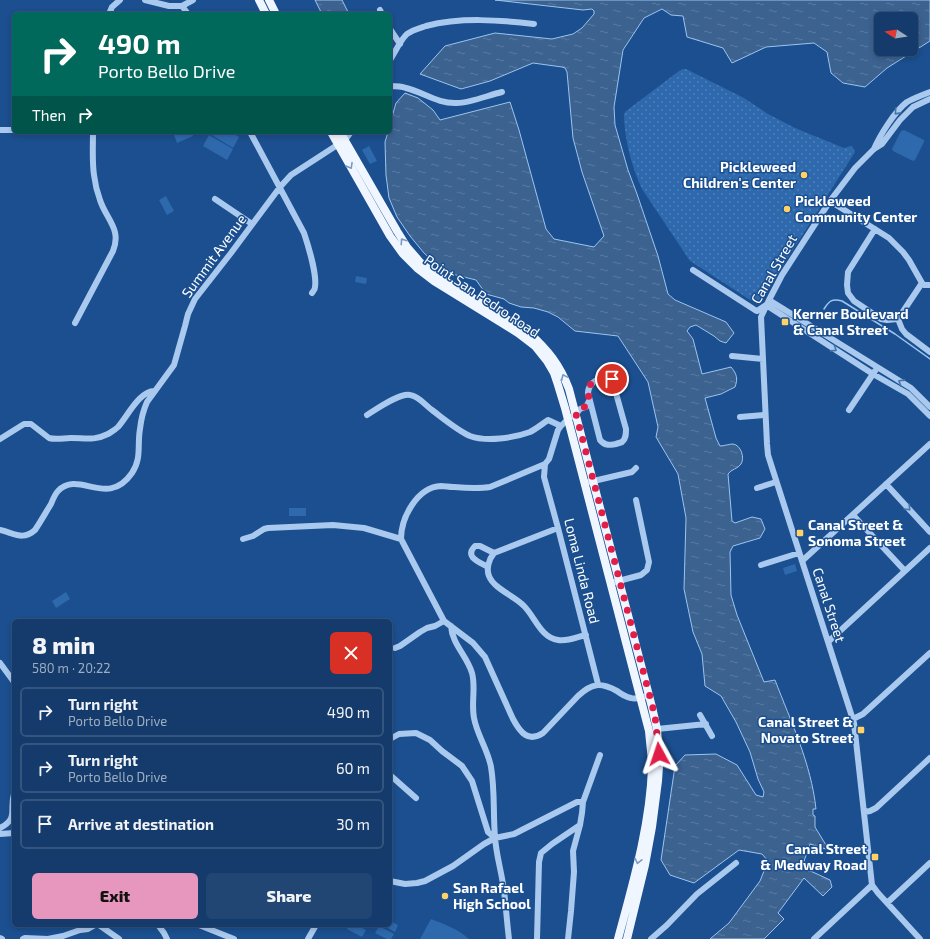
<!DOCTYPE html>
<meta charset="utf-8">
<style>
:root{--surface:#143b6b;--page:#214673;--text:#f1f3f6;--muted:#9dadc1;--line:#33557e;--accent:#e797bd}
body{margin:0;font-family:"Exo 2",sans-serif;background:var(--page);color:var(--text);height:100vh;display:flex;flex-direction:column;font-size:15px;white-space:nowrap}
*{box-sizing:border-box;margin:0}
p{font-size:13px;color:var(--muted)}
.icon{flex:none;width:22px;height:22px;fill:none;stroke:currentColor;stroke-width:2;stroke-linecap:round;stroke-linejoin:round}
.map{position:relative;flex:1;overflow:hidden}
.drawer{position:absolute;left:12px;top:619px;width:380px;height:308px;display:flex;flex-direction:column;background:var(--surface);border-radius:6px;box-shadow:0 2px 6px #0003,0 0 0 1px var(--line)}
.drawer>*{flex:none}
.hud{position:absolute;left:12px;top:12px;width:380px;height:122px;border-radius:6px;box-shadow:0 2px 6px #0003,0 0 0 1px var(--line);background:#00695c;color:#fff;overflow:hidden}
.needle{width:26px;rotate:282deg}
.controls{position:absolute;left:874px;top:12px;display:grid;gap:8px}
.controls a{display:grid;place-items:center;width:44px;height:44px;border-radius:6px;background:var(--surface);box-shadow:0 2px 6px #0003,0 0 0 1px var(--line);font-size:20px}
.pin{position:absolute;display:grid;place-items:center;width:34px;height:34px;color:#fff;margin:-17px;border:2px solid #fff;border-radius:50%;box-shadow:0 1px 4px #0007}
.me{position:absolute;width:44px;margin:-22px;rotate:355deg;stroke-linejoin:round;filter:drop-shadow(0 0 3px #0008)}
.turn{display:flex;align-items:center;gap:14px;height:84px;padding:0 20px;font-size:18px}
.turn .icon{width:52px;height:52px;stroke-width:2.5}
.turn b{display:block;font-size:28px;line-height:34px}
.then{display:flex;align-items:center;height:38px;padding:0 20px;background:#0003;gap:8px;font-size:15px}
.round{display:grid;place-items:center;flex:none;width:42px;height:42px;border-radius:6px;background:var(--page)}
.headline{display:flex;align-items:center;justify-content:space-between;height:68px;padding:0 20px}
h1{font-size:24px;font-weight:800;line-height:30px}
.primary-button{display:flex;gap:8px;margin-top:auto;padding:8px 20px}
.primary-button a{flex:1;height:46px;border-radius:6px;background:var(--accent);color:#111;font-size:16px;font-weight:800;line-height:46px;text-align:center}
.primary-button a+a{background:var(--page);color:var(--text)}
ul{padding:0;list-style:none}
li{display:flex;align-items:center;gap:12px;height:50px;margin:0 8px 6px;padding:0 12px;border:2px solid var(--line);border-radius:6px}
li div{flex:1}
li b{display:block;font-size:15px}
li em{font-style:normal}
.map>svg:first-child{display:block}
.green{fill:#2e69ad}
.park{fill:url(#park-dots)}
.water{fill:url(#water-ripples);stroke:#9cc4f0;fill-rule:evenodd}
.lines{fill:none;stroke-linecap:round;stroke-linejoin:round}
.stream{stroke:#9cc4f0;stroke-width:1.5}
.minor{stroke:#a9c9ee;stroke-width:6}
.major{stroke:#f0f6ff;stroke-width:8}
.oneway{stroke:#4674ac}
.oneway2{stroke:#7b9ac1}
.route{stroke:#e11d48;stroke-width:7;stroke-dasharray:0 12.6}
.poi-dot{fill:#ffd166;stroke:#1b4f8f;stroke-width:1.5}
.labels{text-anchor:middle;stroke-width:3;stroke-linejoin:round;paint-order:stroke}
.poi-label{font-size:14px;font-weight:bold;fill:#fff;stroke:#1b4f8f;text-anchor:start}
.street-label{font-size:14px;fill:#fff;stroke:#1b4f8f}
</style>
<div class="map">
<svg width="930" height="939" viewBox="0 0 930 939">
<defs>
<pattern id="park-dots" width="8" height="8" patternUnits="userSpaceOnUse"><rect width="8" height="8" fill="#2e69ad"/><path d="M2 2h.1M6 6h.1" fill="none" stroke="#4d80b9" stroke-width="1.8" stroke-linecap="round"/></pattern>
<pattern id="water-ripples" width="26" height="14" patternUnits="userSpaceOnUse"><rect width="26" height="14" fill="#3c6290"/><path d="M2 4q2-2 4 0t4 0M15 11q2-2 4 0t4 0" fill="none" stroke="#597aa1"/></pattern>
</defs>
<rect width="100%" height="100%" fill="#1b4f8f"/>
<!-- green -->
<path class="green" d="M904,130L924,140V142L915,160L913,161L893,151L892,149L901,131Z
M182,132H192L193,136L177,143L174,135Z
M211,132H231L239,137L233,148L210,134Z
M209,135L233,149L227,160L203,146Z
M369,146L377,161L370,164L362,150Z
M166,196L174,211L167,215L159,200Z
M356,276L367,278L366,284L355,282Z
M289,508H306V516H289Z
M795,564L797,571L785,575L783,568Z
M66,592L70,599L56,608L52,601Z
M431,919C444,924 458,929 469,939H420Z
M390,921L398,925L395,932L382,925H390Z
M349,925H356L366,930L362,937L347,929Z
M379,926L394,934L391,939H387L375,933Z"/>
<!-- park -->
<path class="park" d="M683,69H686L744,98L768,114L795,128L844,148L852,146L855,152L758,305L690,261L642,189C632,168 624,138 624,114L626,111L679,71Z"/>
<!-- water -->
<path class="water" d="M315,0H342L349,14H322Z
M495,0H930V41L887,68L865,87L843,83L831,73L827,52L814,43L766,47L732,63L723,48L687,37L683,16L671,15L662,9L644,18L623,50L614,107L615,125L628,170L637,194L658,256L668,294L675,300L726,322L734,333L726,343L720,341L714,336L696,325L690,327L687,331L693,339L702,374L731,367C737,374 738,379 735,387L721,394L705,398L716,438L720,446C724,446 729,444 733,444C741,445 745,458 741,464C738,469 731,469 728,474L732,521L735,523L752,517L761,519L765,529L760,538L733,546L730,552L731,595L737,615L764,682L775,680C791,722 811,763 816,809H813V815L815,816V827L829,850L810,844L802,867L830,880L832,887L823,896L804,878L778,913L784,919L764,939H710L729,923L760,881L768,861L762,854L739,850L694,883L670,875L661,860L675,766L685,755L716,754L737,765L756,795L763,797L764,792L758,779L750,752L736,722L721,696L705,686L702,654L693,632L684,589L686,518L678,474L656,437L658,427L648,382L618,336L575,331L558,317L548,312L534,308L521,307L509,303L504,299L486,294L476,280L452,274L439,267L424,253L410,236L397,217L389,198L386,175L385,142L388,132H390V124L396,103L405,93L418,98L433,110L440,120L510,102L519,130L546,229L554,239L594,247L604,236L582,172L573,138L567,72L565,68L562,67L533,63L490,81L461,89L420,74L445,46L495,33L552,39L573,34L582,28L594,14V11L592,9L583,10ZM881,19H911V49H881Z"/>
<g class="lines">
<!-- stream -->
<path class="stream" d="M824,309C829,301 832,298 842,301L895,334L930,359"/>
<!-- minor -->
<path class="minor" d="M145,0L169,6H182L193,0
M182,6L188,14
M380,10L382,14
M109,14L112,7L120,0
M390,29L400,44
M390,60C394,54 401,39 407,34C412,30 420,28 426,26C461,17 499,20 534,24
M390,86C395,86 401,86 406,88C423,92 438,104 457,103C470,103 489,95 502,92
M0,130H14
M250,132L304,233C308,245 317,275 315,287C315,290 314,290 312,293
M874,149C880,135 895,111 907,102C914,98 922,95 930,92
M215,199L252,224
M830,201L889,238L903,252L909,260L922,283L924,285H930
M875,229L848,272L847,285L848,293L854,301L881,319L887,320L898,319L922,283
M693,270L755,310L757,311L766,305
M769,300L911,388L930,407
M766,305L873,374L908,394L930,416
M898,319L902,329L906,334L930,352
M75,323L113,251C122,229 106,219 100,200C97,192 95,183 94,175C92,162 93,146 93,132
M732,356L763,359
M605,375L609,376L612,379L626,429C626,434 626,439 622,442C620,443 618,443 616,444C609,445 605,446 600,440L588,393C588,383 597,380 605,375Z
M589,401L586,407L580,409L576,414L568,419L561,426L558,430L549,459L545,464L490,487C478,489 466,488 453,487C449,487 445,486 441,486C417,487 401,518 401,539L444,621L473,643L485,657L513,719C520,732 528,743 543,733L578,696C592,683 600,682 617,691C621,694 626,697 631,698C637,700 643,697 649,695
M849,410L875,371
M367,415C377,409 399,393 410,395C419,396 426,406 432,410C444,419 457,430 470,436C486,442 514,438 530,432C536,429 542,424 548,420L561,426
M740,417L765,415
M0,439L24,424H31L49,438C56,440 64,438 71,438C85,438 94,441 108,434C111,432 115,430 118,427C127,417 140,390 155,391
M545,464L544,477L558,528L598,684
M585,483L632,472L636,468
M886,484L930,532
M757,488L776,482
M853,515L905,571
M558,528L494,553C489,559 486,569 489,576C494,589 515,596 524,606C535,617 541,638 558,640C567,642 577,637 586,635
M0,530C14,533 23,541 35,530C41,521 46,512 51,504C53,499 55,494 58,491C79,469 107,509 132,473C142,458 137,445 140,429C141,420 143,411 147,402L174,365L185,326L188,314L195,299L231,253L280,187L291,175L345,140L351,132
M243,539L253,536L264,529L268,528L333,525L364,528L401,539
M802,561L930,444
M761,565L799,553
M488,567C479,562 464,557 475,546H480L494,553
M611,583L641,575L647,570L649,562L636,500
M198,621H214
M451,626C452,644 467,656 472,673C476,687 471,703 474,718C477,735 488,750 491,767C495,790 493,814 495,837C496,855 502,873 504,891C506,907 507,923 509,939
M828,642L930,548
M395,648L400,646L420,632L427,628L435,626L444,621
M0,663L14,682
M700,715L712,736
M853,719L863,714L930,653
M657,729L706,724
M390,739L399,734L416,733L430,740L442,751L462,766L472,781L488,832L495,838
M390,775L416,798
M865,812L870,811L876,808L930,758
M0,828C19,818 9,810 14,794
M0,834L14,833
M390,881L405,884L417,883L425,881L453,866L484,844L495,838L514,834L573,804L577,802H583
M887,903L930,863
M99,925L119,939
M158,925L164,933L167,939
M199,925L234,939
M0,938L2,939
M23,939L25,938L48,939L63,936L80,930L88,929L95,925
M308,939L316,925
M537,939L539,862L541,853L552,844L580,825
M568,939L571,911L574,872L573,851L580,825L582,813L583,802L600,755
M651,939L667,925L697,894L736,863
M814,939L872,885
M920,939L878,893L872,885L854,723L768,455L767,444L761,317L769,300L782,275L830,201L855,168L874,149L882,144L900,120L913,107L930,99"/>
<!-- major -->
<path class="major" d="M259,0L266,14
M269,0L276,14
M331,132L390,236L403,254L417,268L434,281L518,333L535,346L547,361L554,373L558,385L565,408L649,731C650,743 652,756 652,768C650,826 633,883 618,939
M340,132L397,231L407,247L420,262L436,275L529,333C548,350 560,365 569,389L652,707L657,729L659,754V766L658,781L652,827L645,865L627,939"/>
</g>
<!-- one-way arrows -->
<defs><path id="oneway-chevron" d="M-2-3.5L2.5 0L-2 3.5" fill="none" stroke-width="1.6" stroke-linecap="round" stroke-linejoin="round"/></defs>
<g class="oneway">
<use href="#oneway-chevron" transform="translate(897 112) rotate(132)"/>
<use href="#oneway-chevron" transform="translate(834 349) rotate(33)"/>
<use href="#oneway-chevron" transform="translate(901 382) rotate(-148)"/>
<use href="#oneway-chevron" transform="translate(908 508) rotate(47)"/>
</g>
<g class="oneway2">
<use href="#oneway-chevron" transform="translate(350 166) rotate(60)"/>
<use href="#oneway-chevron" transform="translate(403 241) rotate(-124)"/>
<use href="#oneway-chevron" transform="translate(564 377) rotate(-114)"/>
<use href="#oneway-chevron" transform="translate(638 861) rotate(103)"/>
</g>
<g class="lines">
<!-- route -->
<path class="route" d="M612,379C611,377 610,376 607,376C602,375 589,383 588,389C587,395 591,399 588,404C585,408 583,407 580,409C578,410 577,412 576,414L655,716L659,754"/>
</g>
<!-- markers -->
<g class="poi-dot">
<circle cx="804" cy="175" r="4"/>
<circle cx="787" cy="209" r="4"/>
<rect x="781" y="318" width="8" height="8" rx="2"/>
<rect x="796" y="529" width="8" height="8" rx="2"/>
<rect x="857" y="726" width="8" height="8" rx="2"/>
<rect x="871" y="853" width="8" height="8" rx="2"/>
<circle cx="445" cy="896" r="4"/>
</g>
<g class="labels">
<!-- poi labels -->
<g class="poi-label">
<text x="796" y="172" text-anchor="end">Pickleweed<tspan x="796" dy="16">Children's Center</tspan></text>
<text x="795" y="206">Pickleweed<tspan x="795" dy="16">Community Center</tspan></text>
<text x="793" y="319">Kerner Boulevard<tspan x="793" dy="16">&amp; Canal Street</tspan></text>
<text x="808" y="530">Canal Street &amp;<tspan x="808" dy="16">Sonoma Street</tspan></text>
<text x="853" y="727" text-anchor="end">Canal Street &amp;<tspan x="853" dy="16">Novato Street</tspan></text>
<text x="867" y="854" text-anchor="end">Canal Street<tspan x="867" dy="16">&amp; Medway Road</tspan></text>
<text x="453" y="893">San Rafael<tspan x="453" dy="16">High School</tspan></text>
</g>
<!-- street labels -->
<g class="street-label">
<text transform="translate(214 256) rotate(-54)" y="5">Summit Avenue</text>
<text transform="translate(774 269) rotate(-60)" y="5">Canal Street</text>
<text transform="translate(482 296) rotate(34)" y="5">Point San Pedro Road</text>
<text transform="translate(582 571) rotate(76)" y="5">Loma Linda Road</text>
<text transform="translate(829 605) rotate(72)" y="5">Canal Street</text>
</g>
</g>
</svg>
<div class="controls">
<a><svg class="needle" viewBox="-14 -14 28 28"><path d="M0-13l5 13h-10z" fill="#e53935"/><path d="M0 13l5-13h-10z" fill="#9dadc1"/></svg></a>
</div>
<div class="pin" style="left:612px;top:379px;background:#d93025"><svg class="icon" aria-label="arrive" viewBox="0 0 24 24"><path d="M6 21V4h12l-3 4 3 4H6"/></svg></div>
<svg class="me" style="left:659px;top:754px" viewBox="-20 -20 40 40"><path d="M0-17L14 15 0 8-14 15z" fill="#e11d48" stroke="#fff" stroke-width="4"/></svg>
<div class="hud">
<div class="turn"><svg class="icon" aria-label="right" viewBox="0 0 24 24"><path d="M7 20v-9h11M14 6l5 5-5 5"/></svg><div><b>490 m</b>Porto Bello Drive</div></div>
<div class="then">Then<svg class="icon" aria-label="right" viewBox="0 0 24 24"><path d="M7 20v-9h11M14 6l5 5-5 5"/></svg></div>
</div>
<section class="drawer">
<div class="headline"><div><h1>8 min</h1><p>580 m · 20:22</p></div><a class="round" style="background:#d93025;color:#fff"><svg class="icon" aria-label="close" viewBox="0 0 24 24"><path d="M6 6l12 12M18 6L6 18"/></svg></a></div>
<ul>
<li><svg class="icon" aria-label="right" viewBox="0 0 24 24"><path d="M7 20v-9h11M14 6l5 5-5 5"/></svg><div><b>Turn right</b><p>Porto Bello Drive</p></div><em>490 m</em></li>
<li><svg class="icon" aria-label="right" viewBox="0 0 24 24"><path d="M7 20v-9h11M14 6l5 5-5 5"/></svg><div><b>Turn right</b><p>Porto Bello Drive</p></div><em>60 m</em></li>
<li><svg class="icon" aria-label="arrive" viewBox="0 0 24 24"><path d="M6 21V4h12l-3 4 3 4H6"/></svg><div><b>Arrive at destination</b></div><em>30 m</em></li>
</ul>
<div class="primary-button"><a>Exit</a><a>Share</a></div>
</section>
</div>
